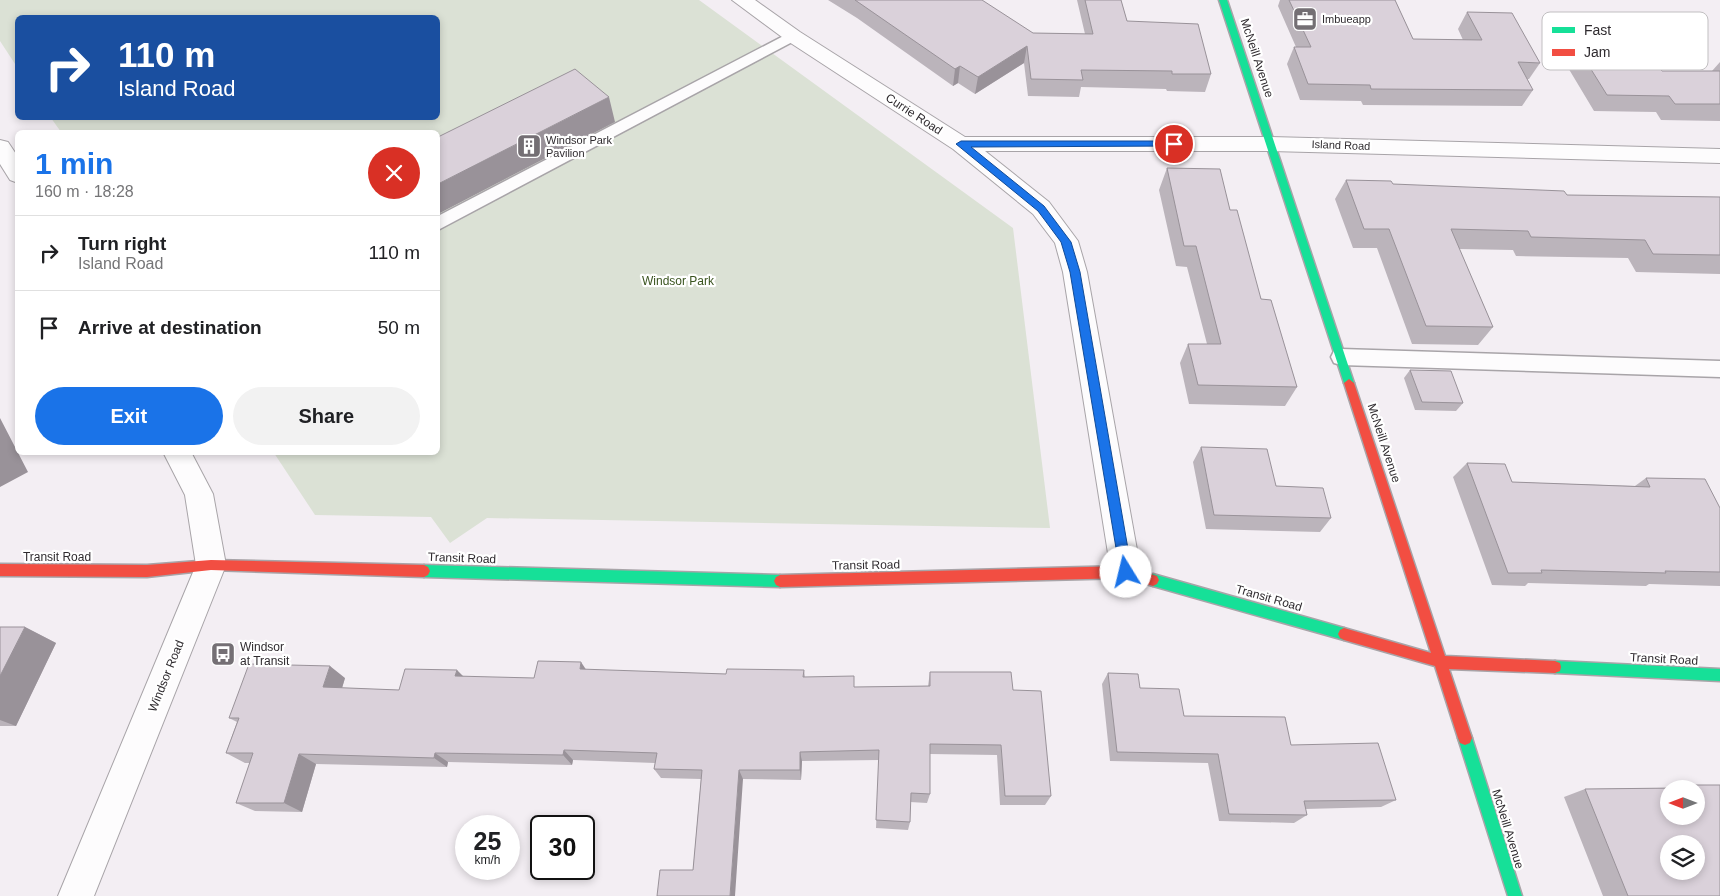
<!DOCTYPE html>
<meta charset="utf-8">
<style>
:root{--surface:#fff;--page:#f2f2f2;--text:#202124;--muted:#757577;--line:#e0e0e0;--accent:#1a73e8}
body{margin:0;font-family:Helvetica,sans-serif;background:var(--page);color:var(--text);height:100vh;display:flex;flex-direction:column;font-size:19px;white-space:nowrap}
*{box-sizing:border-box;margin:0}
p{font-size:16px;color:var(--muted)}
.icon{flex:none;width:28px;height:28px;fill:none;stroke:currentColor;stroke-width:2;stroke-linecap:round;stroke-linejoin:round}
.map{position:relative;flex:1;overflow:hidden}
.panel{position:absolute;left:15px;top:130px;width:425px;height:325px;display:flex;flex-direction:column;background:var(--surface);border-radius:8px;box-shadow:0 2px 8px #0003}
.panel>*{flex:none}
.top-card{position:absolute;left:15px;top:15px;width:425px;height:105px;border-radius:8px;box-shadow:0 2px 8px #0003;background:#1a4fa0;color:#fff;overflow:hidden}
.needle{width:32px;rotate:270deg}
.controls{position:absolute;left:1660px;top:780px;display:grid;gap:10px}
.controls a{display:grid;place-items:center;width:45px;height:45px;border-radius:50%;background:var(--surface);box-shadow:0 2px 8px #0003;font-size:25px}
.speed{position:absolute;left:455px;top:815px;display:flex;gap:10px;font-size:25px;font-weight:700;text-align:center}
.speed>*{display:grid;place-content:center;width:65px;height:65px;border-radius:50%;background:var(--surface);box-shadow:0 2px 8px #0003;line-height:1}
.speed small{font-size:12px;font-weight:400}
.speed .limit{border:2px solid #111;border-radius:8px;background:#fff;color:#111}
.pin{position:absolute;display:grid;place-items:center;width:42px;height:42px;color:#fff;margin:-21px;border:2px solid #fff;border-radius:50%;box-shadow:0 1px 5px #0007}
.me{position:absolute;width:55px;margin:-28px;rotate:351deg;stroke-linejoin:round;filter:drop-shadow(0 0 4px #0008)}
.turn{display:flex;align-items:center;gap:18px;height:105px;padding:0 20px;font-size:22px}
.turn .icon{width:65px;height:65px;stroke-width:2.5}
.turn b{display:block;font-size:35px;line-height:42px}
.round{display:grid;place-items:center;flex:none;width:52px;height:52px;border-radius:26px;background:var(--page)}
.overview{display:flex;align-items:center;justify-content:space-between;height:85px;padding:0 20px}
h1{font-size:30px;font-weight:600;line-height:38px;color:var(--accent)}
.action{display:flex;gap:10px;margin-top:auto;padding:10px 20px}
.action a{flex:1;height:58px;border-radius:30px;background:var(--accent);color:#fff;font-size:20px;font-weight:600;line-height:58px;text-align:center}
.action a+a{background:var(--page);color:var(--text)}
ul{padding:0;list-style:none}
li{display:flex;align-items:center;gap:15px;height:75px;padding:0 20px;border-top:1px solid var(--line)}
li div{flex:1}
li b{display:block;font-size:19px}
li em{font-style:normal}
.map>svg:first-child{display:block}
.green{fill:#dbe1d5}
.lines{fill:none;stroke-linecap:round;stroke-linejoin:round}
.lane-casing{stroke:#a8a4a8;stroke-width:3}
.street-casing{stroke:#a8a4a8;stroke-width:2}
.fast-casing{stroke:#a8a4a8;stroke-width:3}
.jam-casing{stroke:#a8a4a8;stroke-width:3}
.lane{fill:#fdfcfd;fill-rule:evenodd}
.street{fill:#fdfcfd;fill-rule:evenodd}
.fast{fill:#16e098;fill-rule:evenodd}
.jam{fill:#f24e42;fill-rule:evenodd}
.wall{fill:#bbb4bb}
.shaded-wall{fill:#999299}
.building{fill:#dad1da;stroke:#999299;fill-rule:evenodd}
.route{fill:#1a73e8;stroke:#114b97}
.labels{text-anchor:middle;stroke-width:4.5;stroke-linejoin:round;paint-order:stroke}
.far-poi-label{font-size:11px;fill:#2f2b2f;stroke:#fff;text-anchor:start}
.far-street-label{font-size:11px;fill:#2f2b2f;stroke:#fff}
.street-label{font-size:12px;fill:#2f2b2f;stroke:#fff}
.park-label{font-size:12px;fill:#3a541f;stroke:#fff}
.poi-label{font-size:12px;fill:#2f2b2f;stroke:#fff;text-anchor:start}
.key{fill:#fff;stroke:#c1bfc1;stroke-width:1}
.key-label{font-size:14px;fill:#2f2b2f}
</style>
<div class="map">
<svg width="1720" height="896" viewBox="0 0 1720 896">
<rect width="100%" height="100%" fill="#f3eef3"/>
<!-- green -->
<path class="green" d="M0,0H699L1013,228L1050,528L487,518L450,543L431,517L315,515L274,453L438,452V132H61L51,118H438V18H18L17,67L0,41Z"/>
<g class="lines">
<defs>
<path id="lane" d="M793,31L801,36L798,39L438,230V216Z
M1341,349L1720,361V377L1341,365L1334,363L1331,357L1334,351Z"/>
<path id="street" d="M732,0H755L800,32L965,137H1271L1720,149V163L1271,151H985L1049,202L1078,241L1087,272L1141,572L1137,582L1126,586L1115,582L1111,572L1063,272L1055,243L1033,214L953,149L786,40Z
M0,140L8,142L18,157V183L10,180L0,164Z
M163,452H191L213,494L226,565L94,896H58L196,565L185,495Z"/>
<path id="fast" d="M1219,0H1227L1354,383L1353,386L1349,387L1344,383Z
M424,565L780,575L784,577L786,581L784,585L780,587L424,577L420,575L418,571L420,567Z
M1153,574L1344,628L1348,630L1350,634L1348,638L1344,640L1153,586L1149,584L1147,580L1149,576Z
M1555,661L1720,669V681L1555,673L1550,671L1549,667L1550,663Z
M1465,731L1470,733L1472,738L1522,896H1508L1458,738L1460,733Z"/>
<path id="jam" d="M1349,379L1354,383L1445,656L1555,661L1560,663L1561,667L1560,671L1555,673L1449,669L1472,738L1470,743L1465,745L1460,743L1458,738L1435,666L1344,640L1340,638L1338,634L1340,630L1344,628L1431,653L1344,383Z
M211,560L424,565L428,567L430,571L428,575L424,577L211,570L147,577L0,576V564L147,565Z
M1126,566L1157,576L1159,580L1157,584L1153,586L1126,578L780,587L776,585L774,581L776,577L780,575Z"/>
</defs>
<!-- lane casing -->
<use href="#lane" class="lane-casing"/>
<!-- street casing -->
<use href="#street" class="street-casing"/>
<!-- fast casing -->
<use href="#fast" class="fast-casing"/>
<!-- jam casing -->
<use href="#jam" class="jam-casing"/>
<!-- lane -->
<use href="#lane" class="lane"/>
<!-- street -->
<use href="#street" class="street"/>
<!-- fast -->
<use href="#fast" class="fast"/>
<!-- jam -->
<use href="#jam" class="jam"/>
</g>
<!-- wall -->
<path class="wall" d="M828,0H972L1033,33L1085,34L1077,0H1121L1127,21L1211,74L1205,92L1167,91L1166,89L1081,87L1079,97L1028,96L1024,63L975,94L958,83L953,86L857,18Z
M1280,0H1395L1413,39L1463,40L1458,29L1467,12L1540,63L1529,79H1527L1533,90L1522,106L1363,105L1361,101L1300,100L1287,64L1294,47H1296L1278,6Z
M1579,50L1662,71H1712L1720,62V121L1661,120L1656,112L1594,111L1567,66Z
M1167,168L1230,210L1261,299L1297,387L1285,406L1189,404L1180,363L1188,344H1207L1187,267L1176,266L1159,190Z
M1346,180L1393,184L1567,195L1720,197V274L1636,272L1628,258L1516,256L1513,250L1459,249L1493,327L1478,345L1412,344L1377,248H1353L1335,199Z
M1410,370L1463,403L1456,411L1415,410L1404,378Z
M1201,447L1276,486L1331,518L1320,532L1206,529L1193,462Z
M1467,463L1512,482L1635,486L1646,478L1720,508V586L1649,584L1646,586L1528,583L1525,586L1492,585L1453,477Z
M0,627H25L56,643L16,726H0Z
M586,670L726,674L804,670L805,677L854,687L928,686L930,672L1013,690L1051,796L1045,805H1000L997,755L930,754V794L927,803L910,802V822L908,830L876,828L879,760L802,761L801,780L743,779L693,870L701,779L661,778L654,769L655,763L573,760L572,765L448,762L447,767L316,764L302,812L255,811L236,803L250,763H245L226,753L237,722L229,718L345,678L342,688L399,690L463,677L534,678Z
M1108,673L1140,688L1184,716L1291,745L1396,800L1381,807L1305,809L1307,815L1294,823L1219,821L1208,763L1110,761L1102,684Z
M1676,785L1720,896H1603L1564,797L1585,789L1669,788Z"/>
<!-- shaded-wall -->
<path class="shaded-wall" d="M1027,46L1024,63L975,94L978,77Z
M960,66L958,83L953,86L955,69Z
M609,97L615,122L438,214V184Z
M0,418L28,472L0,487Z
M25,627L56,643L16,726L0,720V676Z
M581,662L589,674L580,669Z
M330,666L345,678L339,698L323,687Z
M457,670L469,682L455,676Z
M564,750L573,760L572,765L563,755Z
M800,752L802,761L801,780L800,770Z
M435,753L448,762L447,767L434,758Z
M299,754L316,764L302,812L284,803Z
M739,770L743,779L735,896H730Z"/>
<!-- building -->
<path class="building" d="M855,0H982L1033,33L1093,34L1085,0H1121L1127,21L1198,24L1211,74H1172V71L1081,70L1083,80L1031,79L1027,46L978,77L960,66L955,69Z
M1289,0H1395L1413,39L1482,40L1467,12L1512,13L1540,63L1518,62L1533,90L1371,89L1370,85L1308,84L1294,47H1311Z
M1579,50L1645,51L1662,71H1720V104H1675L1669,96L1607,95Z
M575,69L609,97L438,184V137Z
M1167,168L1220,169L1230,210H1237L1261,299L1271,300L1297,387L1198,385L1188,344H1221L1196,246H1184Z
M1346,180L1391,181L1393,184L1564,191L1567,195L1720,197V255L1653,254L1645,240L1531,237L1528,231L1451,229L1493,327L1426,326L1389,229H1364Z
M1410,370L1451,371L1463,403L1422,402Z
M1201,447L1267,449L1276,486L1323,488L1331,518L1214,515Z
M1467,463L1505,464L1512,482L1650,487L1646,478L1705,479L1720,508V572L1665,571L1666,573L1541,570L1542,573H1508Z
M0,627H25L0,676Z
M538,661L581,662L580,669L726,674L727,669L804,670L803,677L854,676V687L930,686V672H1011L1013,690L1041,691L1051,796H1005L1001,745L930,744V794L911,793L910,822L876,820L879,750L800,752V770H739L730,896H657L660,870H693L702,770L654,769L657,753L564,750L563,755L435,753L434,758L299,754L284,803H236L253,753H226L239,718H229L249,664L330,666L323,687L399,690L405,669L457,670L455,676L534,678Z
M1108,673L1138,674L1140,688L1179,689L1184,716L1285,717L1291,745L1378,743L1396,800L1304,801L1307,815L1229,814L1218,754L1117,752Z
M1676,785H1720V896H1628L1585,789L1678,788ZM1669,789H1696V816H1669ZM1669,844H1696V871H1669Z"/>
<!-- route -->
<path class="route" d="M1174,141L1177,142V146L971,147L1044,206L1071,242L1080,272L1132,572L1126,577L1120,572L1070,272L1061,242L1038,211L956,144L961,141Z"/>
<!-- icons -->
<defs>
<symbol id="office-square" viewBox="-11 -11 22 22"><rect x="-9" y="-9" width="18" height="18" rx="4" fill="#746f74" stroke="#fff"/><path d="M-6-3h4V-5.5h4V-3h4V5H-6ZM-1-4.5V-3h2v-1.5ZM-6 0V1H6V0Z" fill="#fff"/></symbol>
<symbol id="building-square" viewBox="-11 -11 22 22"><rect x="-9" y="-9" width="18" height="18" rx="4" fill="#746f74" stroke="#fff"/><path d="M-4-6H4V6H1V3H-1V6H-4ZM-2.5-4.3h1.7v1.8h-1.7ZM.8-4.3h1.7v1.8H.8ZM-2.5-1h1.7V.8h-1.7ZM.8-1h1.7V.8H.8Z" fill="#fff"/></symbol>
<symbol id="bus-square" viewBox="-11 -11 22 22"><rect x="-9" y="-9" width="18" height="18" rx="4" fill="#746f74" stroke="#fff"/><path d="M-5-6H5V4H4V6H2V4H-2V6H-4V4H-5ZM-3.5-4V0h7V-4ZM-3.5 1.2v1.5H-2V1.2ZM2 1.2v1.5H3.5V1.2Z" fill="#fff"/></symbol>
</defs>
<g fill-rule="evenodd">
<use href="#office-square" x="1291" y="5" width="28" height="28"/>
<use href="#building-square" x="515" y="132" width="28" height="28"/>
<use href="#bus-square" x="209" y="640" width="28" height="28"/>
</g>
<g class="labels">
<!-- far-poi labels -->
<g class="far-poi-label">
<text x="1322" y="23">Imbueapp</text>
<text x="546" y="144">Windsor Park<tspan x="546" dy="13">Pavilion</tspan></text>
</g>
<!-- far-street labels -->
<g class="far-street-label">
<text transform="translate(1341 145) rotate(2)" y="4">Island Road</text>
</g>
<!-- street labels -->
<g class="street-label">
<text transform="translate(1257 58) rotate(72)" y="4">McNeill Avenue</text>
<text transform="translate(914 114) rotate(33)" y="4">Currie Road</text>
<text transform="translate(1384 443) rotate(72)" y="4">McNeill Avenue</text>
<text x="57" y="561">Transit Road</text>
<text transform="translate(462 558) rotate(2)" y="4">Transit Road</text>
<text transform="translate(866 565) rotate(-1)" y="4">Transit Road</text>
<text transform="translate(1269 598) rotate(16)" y="4">Transit Road</text>
<text transform="translate(1664 659) rotate(3)" y="4">Transit Road</text>
<text transform="translate(166 676) rotate(-68)" y="4">Windsor Road</text>
<text transform="translate(1508 829) rotate(73)" y="4">McNeill Avenue</text>
</g>
<!-- park labels -->
<g class="park-label">
<text x="678" y="285">Windsor Park</text>
</g>
<!-- poi labels -->
<g class="poi-label">
<text x="240" y="651">Windsor<tspan x="240" dy="14">at Transit</tspan></text>
</g>
</g>
<!-- legend -->
<rect x="1542" y="12" width="166" height="58" rx="8" class="key"/>
<rect x="1552" y="27" width="23" height="6" fill="#16e098"/>
<rect x="1552" y="49" width="23" height="7" fill="#f24e42"/>
<g class="key-label">
<text x="1584" y="35">Fast</text>
<text x="1584" y="57">Jam</text>
</g>
</svg>
<div class="controls">
<a><svg class="needle" viewBox="-14 -14 28 28"><path d="M0-13l5 13h-10z" fill="#e53935"/><path d="M0 13l5-13h-10z" fill="#757577"/></svg></a>
<a><svg class="icon" aria-label="layers" viewBox="0 0 24 24"><path d="M12 4l9 5-9 5-9-5zM3 14l9 5 9-5"/></svg></a>
</div>
<div class="speed"><div>25<small>km/h</small></div><div class="limit">30</div></div>
<div class="pin" style="left:1174px;top:144px;background:#d93025"><svg class="icon" aria-label="arrive" viewBox="0 0 24 24"><path d="M6 21V4h12l-3 4 3 4H6"/></svg></div>
<svg class="me" style="left:1126px;top:572px" viewBox="-20 -20 40 40"><circle r="19" fill="#fff"/><path d="M0-13L10 11 0 6-10 11z" fill="#1a73e8"/></svg>
<div class="top-card">
<div class="turn"><svg class="icon" aria-label="right" viewBox="0 0 24 24"><path d="M7 20v-9h11M14 6l5 5-5 5"/></svg><div><b>110 m</b>Island Road</div></div>
</div>
<section class="panel">
<div class="overview"><div><h1>1 min</h1><p>160 m · 18:28</p></div><a class="round" style="background:#d93025;color:#fff"><svg class="icon" aria-label="close" viewBox="0 0 24 24"><path d="M6 6l12 12M18 6L6 18"/></svg></a></div>
<ul>
<li><svg class="icon" aria-label="right" viewBox="0 0 24 24"><path d="M7 20v-9h11M14 6l5 5-5 5"/></svg><div><b>Turn right</b><p>Island Road</p></div><em>110 m</em></li>
<li><svg class="icon" aria-label="arrive" viewBox="0 0 24 24"><path d="M6 21V4h12l-3 4 3 4H6"/></svg><div><b>Arrive at destination</b></div><em>50 m</em></li>
</ul>
<div class="action"><a>Exit</a><a>Share</a></div>
</section>
</div>
